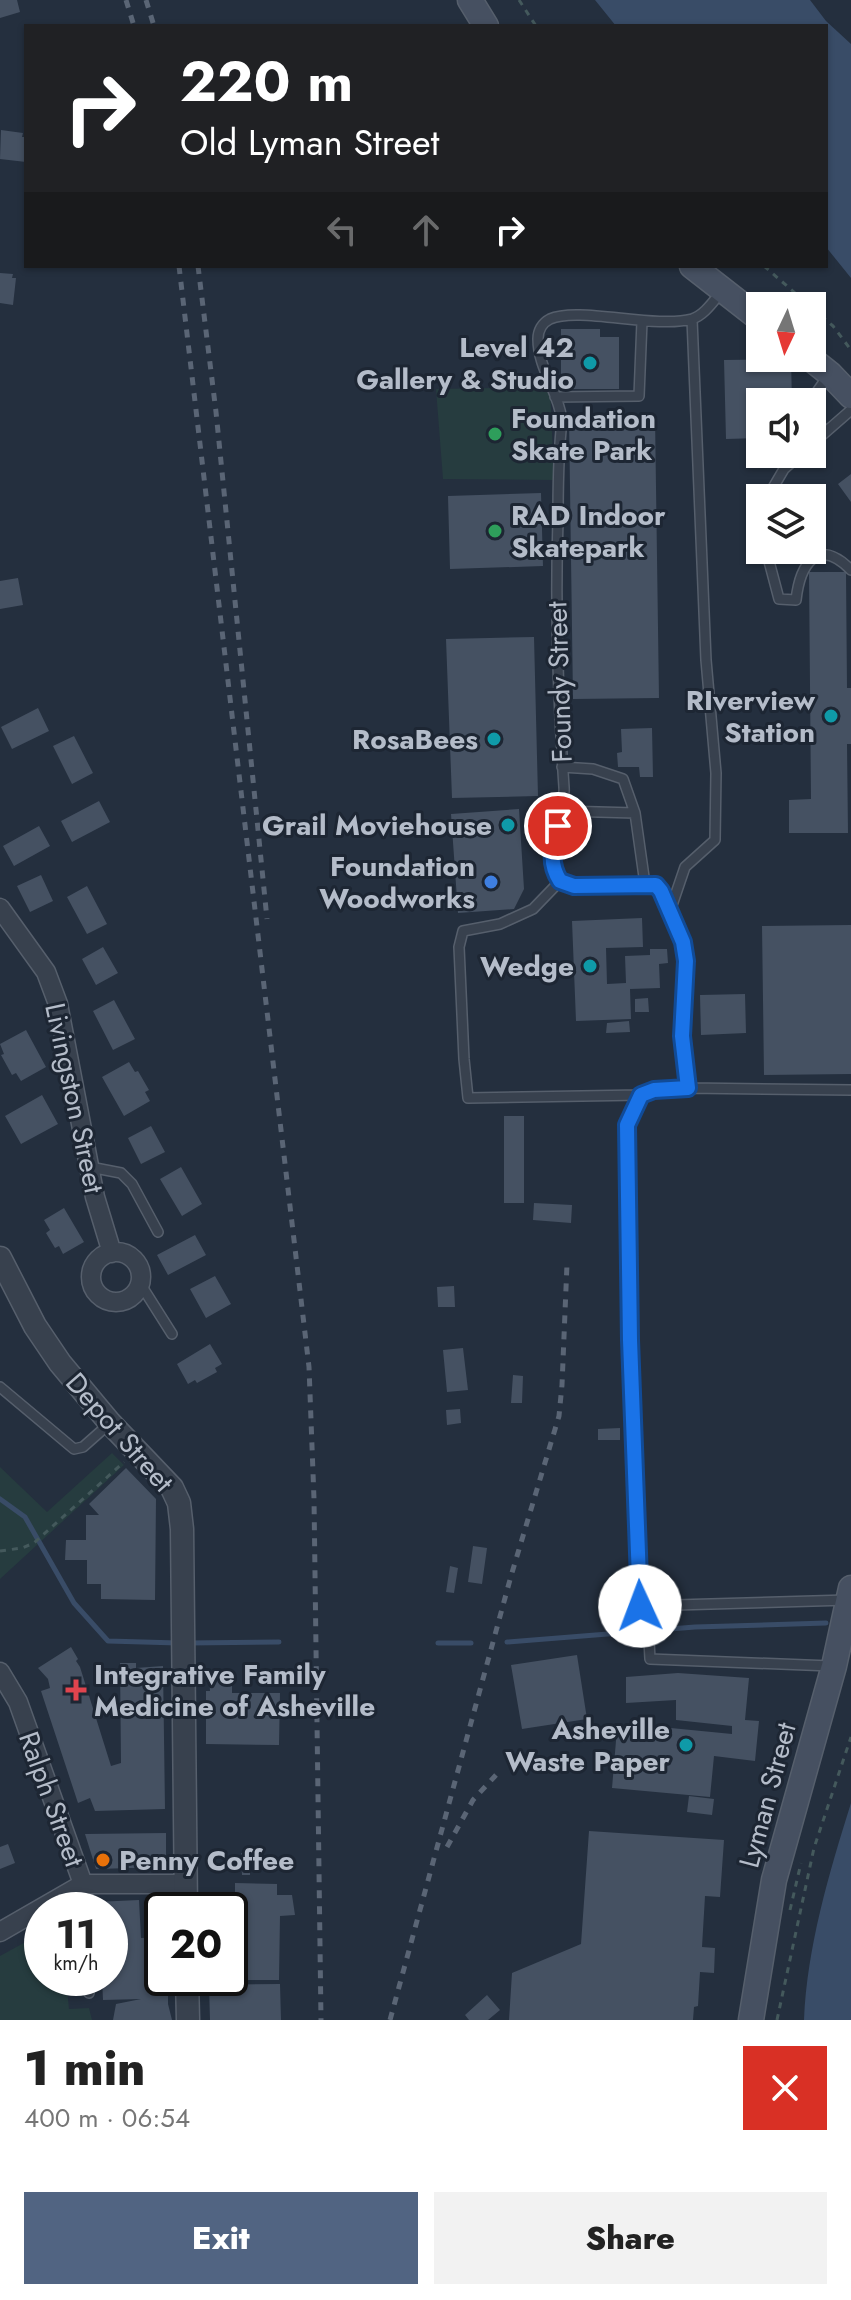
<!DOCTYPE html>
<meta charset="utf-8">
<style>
:root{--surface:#fff;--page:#f2f2f2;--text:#222;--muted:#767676;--accent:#516482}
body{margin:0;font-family:Jost,sans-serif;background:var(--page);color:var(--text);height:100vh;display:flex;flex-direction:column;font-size:30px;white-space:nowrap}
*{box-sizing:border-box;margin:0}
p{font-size:26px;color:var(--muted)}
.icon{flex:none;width:44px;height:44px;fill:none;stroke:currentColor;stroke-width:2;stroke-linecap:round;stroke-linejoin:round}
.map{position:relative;height:2020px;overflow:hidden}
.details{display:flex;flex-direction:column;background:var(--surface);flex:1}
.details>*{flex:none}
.top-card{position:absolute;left:24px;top:24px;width:804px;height:244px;border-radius:0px;box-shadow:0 2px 6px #0004;background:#202124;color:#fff;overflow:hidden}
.needle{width:52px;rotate:184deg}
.controls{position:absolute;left:746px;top:292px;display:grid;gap:16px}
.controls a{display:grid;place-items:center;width:80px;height:80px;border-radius:0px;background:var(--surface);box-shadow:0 2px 6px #0004;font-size:40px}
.speed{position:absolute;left:24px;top:1892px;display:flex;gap:16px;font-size:40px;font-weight:700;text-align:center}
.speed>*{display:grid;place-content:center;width:104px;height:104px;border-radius:50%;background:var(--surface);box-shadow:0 2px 6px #0004;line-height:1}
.speed small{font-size:20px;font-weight:400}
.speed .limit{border:4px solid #111;border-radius:12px;background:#fff;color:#111}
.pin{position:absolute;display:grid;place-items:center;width:68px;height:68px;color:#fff;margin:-34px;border:4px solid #fff;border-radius:50%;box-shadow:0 2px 8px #0007}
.me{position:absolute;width:88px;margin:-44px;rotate:358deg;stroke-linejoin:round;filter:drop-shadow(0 0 6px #0008)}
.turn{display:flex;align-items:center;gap:28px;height:168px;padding:0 24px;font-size:36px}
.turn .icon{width:104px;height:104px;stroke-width:2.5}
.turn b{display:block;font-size:56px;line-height:68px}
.lanes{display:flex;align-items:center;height:76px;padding:0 24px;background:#0003;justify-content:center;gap:40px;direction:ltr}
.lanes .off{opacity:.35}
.round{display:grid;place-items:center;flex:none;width:84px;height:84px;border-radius:0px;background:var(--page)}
.head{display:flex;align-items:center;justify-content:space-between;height:136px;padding:0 24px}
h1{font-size:48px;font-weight:800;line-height:60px}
.action{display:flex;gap:16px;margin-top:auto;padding:16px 24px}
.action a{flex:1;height:92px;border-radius:0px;background:var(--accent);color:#fff;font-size:32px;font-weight:800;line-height:92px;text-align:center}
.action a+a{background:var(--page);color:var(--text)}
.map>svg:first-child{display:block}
.green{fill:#263c3f}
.water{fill:#394c67}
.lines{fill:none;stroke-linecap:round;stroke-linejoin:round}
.stream{stroke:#394c67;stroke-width:5}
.building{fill:#455162}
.service-casing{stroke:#565f6c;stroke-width:12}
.minor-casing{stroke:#565f6c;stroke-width:21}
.tertiary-casing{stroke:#565f6c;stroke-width:25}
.secondary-casing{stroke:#565f6c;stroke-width:27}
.path{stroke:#44595c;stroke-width:3;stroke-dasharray:6 6;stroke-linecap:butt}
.service{stroke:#38414e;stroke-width:9}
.minor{stroke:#38414e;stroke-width:18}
.tertiary{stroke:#38414e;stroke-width:22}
.secondary{stroke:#465061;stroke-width:24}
.rail{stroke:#5a6575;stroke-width:5;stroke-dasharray:8 8;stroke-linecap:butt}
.route-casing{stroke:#114b97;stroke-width:20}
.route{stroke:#1a73e8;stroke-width:14}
.culture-dot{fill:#0f9aa8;stroke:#1d2633;stroke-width:3}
.leisure-dot{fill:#2e9e5b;stroke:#1d2633;stroke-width:3}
.shop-dot{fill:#3f7fe0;stroke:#1d2633;stroke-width:3}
.health-dot{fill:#e0444e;stroke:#1d2633;stroke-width:3}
.food-dot{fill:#e8710a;stroke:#1d2633;stroke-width:3}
.labels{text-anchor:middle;stroke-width:6;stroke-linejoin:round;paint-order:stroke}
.poi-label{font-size:28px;font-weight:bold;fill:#b4bcc9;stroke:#1d2633;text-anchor:end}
.street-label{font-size:28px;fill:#b4bcc9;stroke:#1d2633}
</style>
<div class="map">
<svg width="851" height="2020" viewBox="0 0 851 2020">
<rect width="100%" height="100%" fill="#242f3e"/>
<!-- green -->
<path class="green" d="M550,387L554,480L443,479L436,389Z
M112,1453L124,1465L0,1579V1467L47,1512Z
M42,1933V1978H66L69,2009L89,2008L92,2020H0V1956Z"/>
<!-- water -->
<path class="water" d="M595,0H810L826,21L851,44V278L826,247V26H616Z
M851,1803V2020H804C807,1947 829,1873 851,1803Z"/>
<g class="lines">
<!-- stream -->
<path class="stream" d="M0,1499L25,1517L74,1603L108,1641L178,1643
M507,1642L695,1627L826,1623
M188,1643L279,1642
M438,1643H471"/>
</g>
<!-- building -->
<path class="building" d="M0,0H17L20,12L0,18Z
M1,130L23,133L22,137H26V162L0,159Z
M0,273L13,274L12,278H16L13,305L0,303Z
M561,329H600V337H619V389H561Z
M791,359L792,402H760V438L726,439L724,360Z
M655,416L659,698L573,699L569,417Z
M851,474V502L838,484Z
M541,493L543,566L450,569L448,496Z
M809,572H846L847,688H851V744H847L848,833H789V800L811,799Z
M18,578L23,605L0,609V581Z
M534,637L538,796L452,798L446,639Z
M38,708L49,731L12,749L1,727Z
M652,728L653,777H640L639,767H618L617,753L622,752L621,729Z
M74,736L93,773L72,784L53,746Z
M99,801L110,822L72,842L61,821Z
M519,809L524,889L514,909L458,913L451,814Z
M39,826L50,846L14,866L3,846Z
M41,875L53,901L30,912L17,886Z
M87,886L107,924L87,934L67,897Z
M642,918L643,947L606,948L607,984L626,983L625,956L650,955V949H667L668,963L659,964L660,988L630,989L631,1019L576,1021L572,921Z
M851,925V1074L764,1075L762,926Z
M103,947L118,973L96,985L82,959Z
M745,994L746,1033L701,1035L700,995Z
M648,998L649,1012H635V999Z
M114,1000L135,1039L113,1050L93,1011Z
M629,1021L630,1032L606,1033L607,1023Z
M26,1030L46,1067L21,1081L16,1073L12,1075L1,1055L4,1054L0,1044Z
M129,1062L135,1072L138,1071L149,1090L145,1092L150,1101L124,1116L102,1077Z
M42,1095L58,1124L21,1144L5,1116Z
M504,1116H524V1203H504Z
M151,1126L165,1152L141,1164L128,1138Z
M181,1167L202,1204L182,1216L160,1179Z
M534,1203L572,1205L571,1223L533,1220Z
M64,1208L84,1242L63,1254L59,1246L55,1248L46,1233L50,1230L44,1220Z
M195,1235L206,1255L168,1275L157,1255Z
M215,1276L231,1304L206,1318L190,1289Z
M454,1286L455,1307H438L437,1287Z
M210,1344L222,1364L215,1368L217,1372L197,1383L195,1380L188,1384L177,1364Z
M463,1348L468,1390L447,1392L443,1350Z
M513,1375L523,1376L522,1403H511Z
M460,1409L461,1423L447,1425L446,1410Z
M620,1428V1440H598V1429Z
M126,1468L156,1499L155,1600L101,1599V1584H87V1560H65L66,1540H86V1515H99L89,1504Z
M473,1546L487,1548L482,1584L468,1582Z
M450,1566L458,1568L454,1593L446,1592Z
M71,1647L78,1659L76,1661L80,1667L111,1766L121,1763L120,1663H136V1668L163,1666L165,1809L95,1811L90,1798L78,1803L41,1691L50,1688L48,1679L38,1668Z
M577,1655L587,1719L522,1729L511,1665Z
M678,1673L749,1678L745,1720L759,1721L755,1761L714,1756L710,1797L612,1788L617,1729L629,1731L630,1724L732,1734V1726L676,1720V1700L626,1703V1677Z
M209,1677H232V1693H280L279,1745L206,1744V1691H210Z
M689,1796L714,1799L712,1815L687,1812Z
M589,1831L724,1840L720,1897L705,1896L702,1947L715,1948L714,1973L700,1972L698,2006L694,2007L693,2020H509L512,1973L581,1944Z
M166,1833V1867L96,1869L85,1834Z
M8,1844L15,1863L0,1869V1847Z
M250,1852V1875H242L241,1853Z
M235,1883L277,1884V1895H292L295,1915L280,1916L279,1980H230V1949H243V1916H230V1910H209V1895H235Z
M139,1900L141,1938L162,1937V1978H168V2004L172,2020H113L116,2004L141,1999L103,2000L102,1978H110V1910H95V1902Z
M280,1984L281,2020H210L209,1985Z
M487,1995L500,2010L488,2020H469L465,2015Z"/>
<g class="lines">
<defs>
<path id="service" d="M555,397L639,396L642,321
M810,402L828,376
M812,414L825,432
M812,444L851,410
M767,498L784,469L801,454
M766,550L779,599L796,600C800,565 817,536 851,570
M562,767L593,769L623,779L635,813L645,884
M562,811L635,813
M560,881L533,909L500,924L463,931L459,947L464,1059L468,1098L641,1095
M670,911L685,867L715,840L716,773L706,660L692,319
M688,1088L682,1036L686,961L683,942L661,891L656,885L645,884L574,886L560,881C542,851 566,820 564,787C558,698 555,609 558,519C558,486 558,454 562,421C559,392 538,369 538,339C538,331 542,323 550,319C578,306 655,329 692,319C705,315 714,300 723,290
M90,1167L121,1173L132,1184L158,1232
M141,1285L172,1334
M0,1387L74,1449L83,1447L109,1424
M848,1600L640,1606L630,1340L627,1125L641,1095L654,1090L688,1088L851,1090
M640,1606L648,1623L650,1659L831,1666
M83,1884L86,1910
M88,1978L89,1993"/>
<path id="minor" d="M0,908L46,972L58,1004L95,1197L112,1253
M91 1277a25 25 0 1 1 50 0a25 25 0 1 1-50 0Z
M0,1672L18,1702L83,1884
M0,1932L83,1884H186"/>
<path id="tertiary" d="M0,1258L35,1326L60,1363L110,1423L172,1488L179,1503L182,1529L186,1910
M187,1978L188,2020"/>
<path id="secondary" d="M470,0L486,26
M692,266L760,319
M810,358L830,374L851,396
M751,2020L774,1880L834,1666L851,1588"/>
</defs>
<!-- service casing -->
<use href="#service" class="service-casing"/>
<!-- minor casing -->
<use href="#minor" class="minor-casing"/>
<!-- tertiary casing -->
<use href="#tertiary" class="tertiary-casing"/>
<!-- secondary casing -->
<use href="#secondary" class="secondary-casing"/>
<!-- path -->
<path class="path" d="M519,0L536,26
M764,266L810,306
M812,308L833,326L851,350
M0,1551L22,1548L34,1543L124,1462
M790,1910L801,1863
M777,2020L814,1848L851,1737"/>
<!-- service -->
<use href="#service" class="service"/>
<!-- minor -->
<use href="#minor" class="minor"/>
<!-- tertiary -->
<use href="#tertiary" class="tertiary"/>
<!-- secondary -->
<use href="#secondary" class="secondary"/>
<!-- rail -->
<path class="rail" d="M126,0L134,26
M146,0L154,26
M179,266L309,1367L314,1499L321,2020
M198,266L216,412L267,919
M447,1847L473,1800L496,1775
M390,2020L511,1576L559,1416L562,1385L567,1264"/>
</g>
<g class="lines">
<defs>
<path id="route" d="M558,826C553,847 548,862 560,881L574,886L656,885L661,891L683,942L686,961L682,1036L688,1088L654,1090L641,1095L627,1125L630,1340L640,1606"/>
</defs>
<!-- route casing -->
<use href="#route" class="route-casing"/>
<!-- route -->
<use href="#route" class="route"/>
</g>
<!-- markers -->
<g class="culture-dot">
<circle cx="590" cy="363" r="8"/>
<circle cx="831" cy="716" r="8"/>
<circle cx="494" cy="739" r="8"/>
<circle cx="508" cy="825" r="8"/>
<circle cx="590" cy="966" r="8"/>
<circle cx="686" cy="1745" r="8"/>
</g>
<g class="leisure-dot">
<circle cx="495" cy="434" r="8"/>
<circle cx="495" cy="531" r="8"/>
</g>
<circle class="shop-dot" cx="491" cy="882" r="8"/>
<path class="health-dot" d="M72 1678h8v8h8v8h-8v8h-8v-8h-8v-8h8z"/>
<circle class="food-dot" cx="103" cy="1860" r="8"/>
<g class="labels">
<!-- poi labels -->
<g class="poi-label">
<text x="574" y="357">Level 42<tspan x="574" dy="32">Gallery &amp; Studio</tspan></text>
<text x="511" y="428" text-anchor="start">Foundation<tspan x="511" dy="32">Skate Park</tspan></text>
<text x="511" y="525" text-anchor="start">RAD Indoor<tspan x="511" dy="32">Skatepark</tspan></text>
<text x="815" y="710">RIverview<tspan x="815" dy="32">Station</tspan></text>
<text x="478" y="749">RosaBees</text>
<text x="492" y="835">Grail Moviehouse</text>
<text x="475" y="876">Foundation<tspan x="475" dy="32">Woodworks</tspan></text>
<text x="574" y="976">Wedge</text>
<text x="94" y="1684" text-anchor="start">Integrative Family<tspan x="94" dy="32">Medicine of Asheville</tspan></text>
<text x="670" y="1739">Asheville<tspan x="670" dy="32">Waste Paper</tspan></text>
<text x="119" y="1870" text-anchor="start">Penny Coffee</text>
</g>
<!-- street labels -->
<g class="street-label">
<text transform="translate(559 682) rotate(-92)" y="10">Foundy Street</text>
<text transform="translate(75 1098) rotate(78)" y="10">Livingston Street</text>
<text transform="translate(120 1432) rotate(49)" y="10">Depot Street</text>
<text transform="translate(767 1795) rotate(-75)" y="10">Lyman Street</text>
<text transform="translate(52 1799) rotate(70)" y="10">Ralph Street</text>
</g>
</g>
</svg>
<div class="controls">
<a><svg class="needle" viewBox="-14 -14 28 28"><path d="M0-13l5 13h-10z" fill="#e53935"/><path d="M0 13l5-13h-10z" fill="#767676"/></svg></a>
<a><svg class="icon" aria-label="sound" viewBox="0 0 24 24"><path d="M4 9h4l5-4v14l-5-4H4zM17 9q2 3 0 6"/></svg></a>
<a><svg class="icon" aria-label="layers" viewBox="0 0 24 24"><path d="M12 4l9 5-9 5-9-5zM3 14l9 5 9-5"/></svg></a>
</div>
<div class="speed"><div>11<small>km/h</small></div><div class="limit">20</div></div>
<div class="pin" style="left:558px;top:826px;background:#d93025"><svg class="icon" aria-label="arrive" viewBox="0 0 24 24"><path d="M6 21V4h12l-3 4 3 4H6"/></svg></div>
<svg class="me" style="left:640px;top:1606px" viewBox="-20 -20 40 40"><circle r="19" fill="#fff"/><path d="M0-13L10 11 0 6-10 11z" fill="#1a73e8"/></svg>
<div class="top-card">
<div class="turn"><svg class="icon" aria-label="right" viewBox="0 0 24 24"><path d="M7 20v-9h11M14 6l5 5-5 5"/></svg><div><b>220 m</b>Old Lyman Street</div></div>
<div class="lanes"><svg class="icon off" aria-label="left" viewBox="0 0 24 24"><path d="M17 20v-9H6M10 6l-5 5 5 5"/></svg><svg class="icon off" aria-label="ahead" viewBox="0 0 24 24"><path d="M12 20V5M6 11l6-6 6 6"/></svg><svg class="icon" aria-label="right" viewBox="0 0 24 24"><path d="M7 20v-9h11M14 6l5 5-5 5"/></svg></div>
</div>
</div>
<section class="details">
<div class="head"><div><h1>1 min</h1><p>400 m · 06:54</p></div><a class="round" style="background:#d93025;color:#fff"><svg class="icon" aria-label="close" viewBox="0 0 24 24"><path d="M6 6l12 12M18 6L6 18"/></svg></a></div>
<div class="action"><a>Exit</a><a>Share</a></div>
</section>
